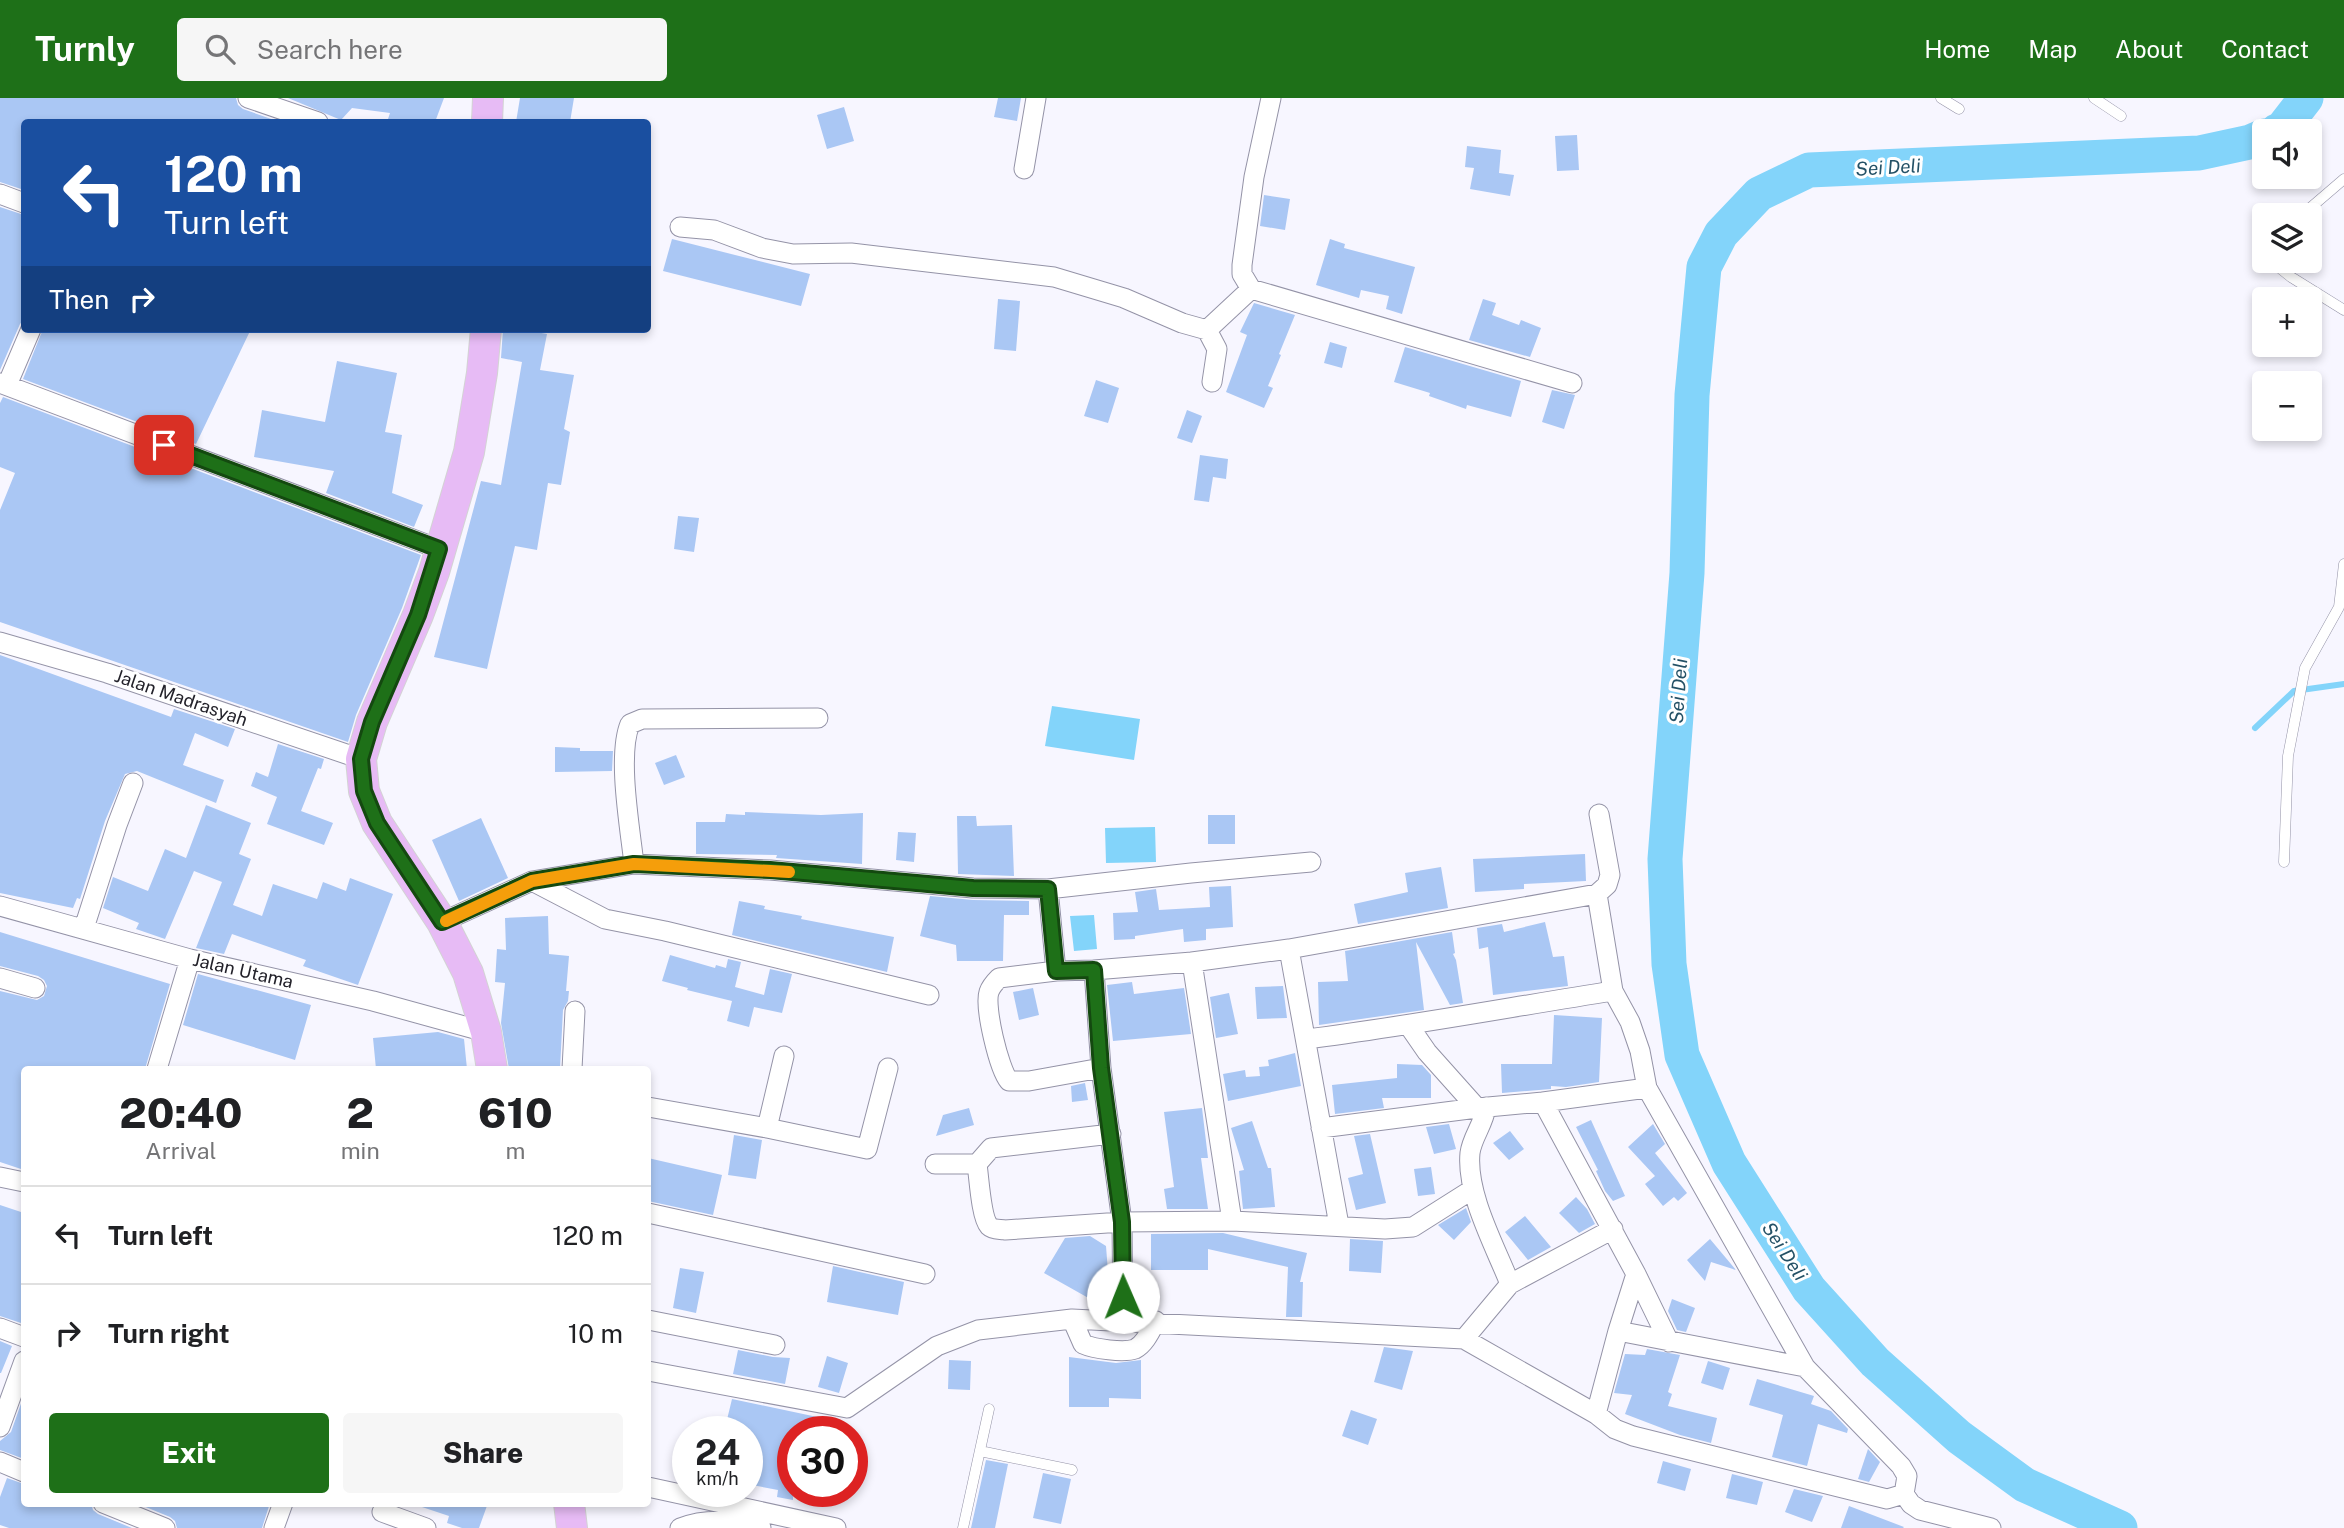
<!DOCTYPE html>
<meta charset="utf-8">
<style>
:root{--surface:#fff;--page:#f6f6f6;--text:#202124;--muted:#757577;--line:#e0e0e0;--accent:#1e7018}
body{margin:0;font-family:"Public Sans",sans-serif;background:var(--page);color:var(--text);height:100vh;display:flex;flex-direction:column;font-size:26px;white-space:nowrap}
*{box-sizing:border-box;margin:0}
p{font-size:23px;color:var(--muted)}
.icon{flex:none;width:38px;height:38px;fill:none;stroke:currentColor;stroke-width:2;stroke-linecap:round;stroke-linejoin:round}
.map{position:relative;flex:1;overflow:hidden}
.drawer{position:absolute;left:21px;top:968px;width:630px;height:441px;display:flex;flex-direction:column;background:var(--surface);border-radius:7px;box-shadow:0 4px 10px #0003}
.drawer>*{flex:none}
.hud{position:absolute;left:21px;top:21px;width:630px;height:214px;border-radius:7px;box-shadow:0 4px 10px #0003;background:#1a4fa0;color:#fff;overflow:hidden}
.controls{position:absolute;left:2252px;top:21px;display:grid;gap:14px}
.controls a{display:grid;place-items:center;width:70px;height:70px;border-radius:7px;background:var(--surface);box-shadow:0 4px 10px #0003;font-size:35px}
.speed{position:absolute;left:672px;top:1318px;display:flex;gap:14px;font-size:35px;font-weight:700;text-align:center}
.speed>*{display:grid;place-content:center;width:91px;height:91px;border-radius:50%;background:var(--surface);box-shadow:0 4px 10px #0003;line-height:1}
.speed small{font-size:18px;font-weight:400}
.speed .limit{border:10px solid #d22;background:#fff;color:#111}
.pin{position:absolute;display:grid;place-items:center;width:60px;height:60px;color:#fff;margin:-30px;border-radius:14px;box-shadow:0 4px 10px #0006}
.me{position:absolute;width:77px;margin:-38px;rotate:359deg;stroke-linejoin:round;filter:drop-shadow(0 0 5px #0008)}
.turn{display:flex;align-items:center;gap:24px;height:147px;padding:0 28px;font-size:32px}
.turn .icon{width:91px;height:91px;stroke-width:2.5}
.turn b{display:block;font-size:49px;line-height:60px}
.then{display:flex;align-items:center;height:66px;padding:0 28px;background:#0003;gap:14px;font-size:26px}
.eta{display:flex;justify-content:space-evenly;align-items:center;height:119px;text-align:center}
.eta b{font-size:42px;font-weight:800;line-height:49px}
.button{display:flex;gap:14px;margin-top:auto;padding:14px 28px}
.button a{flex:1;height:80px;border-radius:7px;background:var(--accent);color:#fff;font-size:28px;font-weight:800;line-height:80px;text-align:center}
.button a+a{background:var(--page);color:var(--text)}
ul{padding:0;list-style:none}
li{display:flex;align-items:center;gap:21px;height:98px;padding:0 28px;border-top:2px solid var(--line)}
li div{flex:1}
li b{display:block;font-size:26px}
li em{font-style:normal}
header{display:flex;align-items:center;gap:42px;box-sizing:border-box;height:98px;padding:0 35px;background:var(--accent);color:#fff}
header strong{font-size:33px}
nav{display:flex;gap:38px;margin-inline-start:auto;font-size:24px}
.search{width:490px;height:63px;background:var(--page);display:flex;align-items:center;gap:18px;box-sizing:border-box;padding:0 24px;border-radius:7px;color:var(--muted);font-size:26px}
.map>svg:first-child{display:block}
.water{fill:#83d4fa}
.lines{fill:none;stroke-linecap:round;stroke-linejoin:round}
.stream{stroke:#83d4fa;stroke-width:6}
.river{stroke:#83d4fa;stroke-width:35}
.building{fill:#aac7f4}
.lane-casing{stroke:#9493a7;stroke-width:11}
.street-casing{stroke:#9493a7;stroke-width:21}
.primary-casing{stroke:#d3d3d4;stroke-width:32}
.lane{stroke:#fff;stroke-width:10}
.street{stroke:#fff;stroke-width:19}
.primary{stroke:#e7bbf5;stroke-width:30}
.route-casing{stroke:#144910;stroke-width:18}
.route{stroke:#1e7018;stroke-width:12}
.slow{stroke:#f59e0b;stroke-width:12}
.labels{text-anchor:middle;stroke-width:6;stroke-linejoin:round;paint-order:stroke}
.street-label{font-size:18px;fill:#23222a;stroke:#fff}
.water-label{font-size:19px;font-style:italic;fill:#245166;stroke:#fff}
</style>
<header>
<strong>Turnly</strong>
<div class="search"><svg class="icon" aria-label="search" viewBox="0 0 24 24"><circle cx="10" cy="10" r="6"/><path d="M15 15l6 6"/></svg>Search here</div>
<nav><a>Home</a><a>Map</a><a>About</a><a>Contact</a></nav>
</header>
<div class="map">
<svg width="2344" height="1430" viewBox="0 0 2344 1430">
<rect width="100%" height="100%" fill="#f7f6ff"/>
<!-- water -->
<path class="water" d="M1052,608L1140,621L1134,662L1045,648Z
M1155,729L1156,764L1106,765L1105,730Z
M1094,817L1097,851L1074,853L1070,818Z"/>
<g class="lines">
<!-- stream -->
<path class="stream" d="M2255,630L2294,593L2344,586"/>
<!-- river -->
<path class="river" d="M2277,33L2282,31L2306,0
M2120,1430L2025,1387L1959,1339L1875,1264L1809,1191L1729,1065L1682,957L1669,866L1665,761L1687,475L1692,297L1704,169L1721,136L1759,96L1809,72L2199,55L2250,44L2264,38"/>
</g>
<!-- building -->
<path class="building" d="M0,0H236L238,7L243,11L277,23L24,24V92L0,84Z
M288,0H444L435,24H387L390,15L352,10L341,22Z
M520,0H574L570,24H516Z
M998,0H1021L1017,23L994,19Z
M844,9L854,43L827,51L817,17Z
M1577,37L1579,72L1557,73L1555,38Z
M1467,48L1501,52L1499,75L1514,77L1510,98L1470,91L1474,70L1465,69Z
M1264,97L1290,101L1285,132L1260,128Z
M0,109L24,117V221L20,226L0,272Z
M672,141L810,176L801,208L663,173Z
M1330,141L1345,146L1344,150L1415,169L1402,216L1386,211L1389,198L1361,192L1359,200L1316,187Z
M998,201L1020,203L1016,253L994,251Z
M1483,201L1496,205L1492,217L1519,227L1521,222L1541,230L1530,259L1469,242Z
M1254,205L1295,217L1279,256L1281,257L1268,288L1273,290L1264,310L1226,294L1247,237L1240,234Z
M43,231H251L196,346L23,281Z
M503,231H519L547,236L540,272L574,277L564,331L570,334L561,387L548,385L537,452L515,448L487,571L434,559L481,383L501,387L522,264L501,260Z
M1330,244L1347,249L1342,270L1324,265Z
M1405,249L1521,283L1511,319L1467,307L1466,311L1429,298L1430,295L1394,284Z
M337,263L397,275L385,334L402,337L392,395L423,407L414,429L326,395L334,373L254,359L262,312L325,324Z
M1096,282L1119,290L1108,325L1084,318Z
M1552,292L1575,297L1564,331L1542,324Z
M3,299L421,457L402,510L356,617L348,644L0,524V412L15,375L0,369V305Z
M1187,312L1202,318L1192,345L1177,340Z
M1200,357L1228,361L1226,381L1213,379L1209,404L1194,402Z
M678,418L699,420L694,454L674,451Z
M0,557L171,619L174,611L235,631L228,649L195,635L183,667L224,682L216,705L137,673L125,676L105,723L80,801L77,800L73,810L0,795Z
M278,646L324,661L321,671L318,670L301,713L333,725L324,747L267,726L277,699L251,688L256,674L268,679Z
M555,649L580,650V653H613L612,673L555,674Z
M676,657L685,679L664,687L655,665Z
M206,707L251,725L239,756L251,761L233,807L262,818L273,786L317,801L323,784L346,793L350,780L393,796L358,887L303,868L306,862L232,836L224,856L196,850L222,784L194,773L165,841L136,831L139,825L103,810L113,779L148,793L165,751L186,760Z
M745,714L821,717L863,715L862,766L776,760L777,757L696,756V724H725L726,716L745,717Z
M1208,717H1235V746H1208Z
M957,718H976L977,728L1012,727L1014,778L958,776Z
M481,720L508,780L459,803L432,742Z
M898,734L916,735L914,764L896,762Z
M1585,756L1586,783L1524,786V791L1475,794L1473,761Z
M1441,769L1448,810L1358,826L1354,806L1408,794L1405,775Z
M1231,788L1233,829L1206,831V842L1184,844L1183,831L1135,838V841L1114,842L1113,815L1138,814L1135,794L1156,791L1159,812L1210,809L1209,789Z
M930,798L973,802L1029,803V817H1004L1003,863H957L956,847L920,838Z
M739,803L765,808L764,811L802,818L801,821L894,839L887,874L732,837Z
M548,818L549,856L569,858L566,893H569L568,903L563,912L560,971H509L501,925L505,885L495,884L497,851L506,852L505,820Z
M1545,824L1553,859L1564,858L1568,888L1493,897L1488,849L1479,851L1477,830L1502,826L1504,834Z
M0,834L170,886L145,971H24V1072L0,1064V893L37,902L44,898L47,888L44,882L38,878L0,868Z
M1452,834L1455,855L1453,856L1456,862L1463,905L1450,907L1416,844L1424,912L1319,927L1318,884L1348,883L1345,853Z
M670,857L715,870L716,867L726,870L728,861L741,864L735,889L764,897L770,871L792,876L782,915L754,909L749,929L727,923L732,903L687,892L688,890L662,883Z
M198,876L311,907L295,962L183,927Z
M1132,884L1134,896L1184,890L1191,936L1113,943L1107,887Z
M1283,888L1287,920L1257,921L1255,889Z
M1033,890L1039,917L1019,922L1013,894Z
M1229,895L1238,936L1216,940L1210,899Z
M1554,917L1602,920L1599,984L1566,989L1551,988V991L1502,995L1501,966H1552Z
M438,934L464,941L467,971H376L373,940Z
M1295,955L1301,988L1228,1003L1223,976L1245,972L1246,979L1260,978L1259,969L1269,968L1268,962Z
M1397,966L1422,967L1431,977V1000H1382L1384,1010L1335,1016L1332,987L1397,980Z
M1085,985L1088,1002L1072,1004L1071,988Z
M969,1010L974,1027L936,1038L943,1017Z
M1202,1010L1208,1060H1201L1208,1111H1167L1164,1091L1174,1089L1164,1014Z
M1591,1022L1625,1098L1613,1103L1605,1093L1596,1073L1598,1072L1576,1029Z
M1252,1023L1268,1070H1271L1275,1109L1243,1111L1239,1073L1244,1072L1231,1030Z
M1449,1026L1456,1051L1434,1056L1426,1029Z
M1653,1026L1665,1046L1655,1055L1687,1095L1678,1103L1674,1099L1663,1108L1645,1086L1655,1078L1628,1049Z
M1510,1033L1524,1051L1509,1062L1493,1045Z
M1370,1036L1386,1105L1356,1112L1348,1080L1363,1076L1354,1038Z
M734,1037L762,1042L756,1081L728,1077Z
M648,1060L722,1077L713,1117L648,1103Z
M1431,1069L1435,1096L1418,1098L1414,1071Z
M1576,1099L1587,1111L1595,1126L1579,1135L1559,1115Z
M0,1107L24,1115V1226L0,1218Z
M1466,1110L1471,1124L1454,1142L1438,1127Z
M1525,1118L1551,1149L1528,1162L1505,1134Z
M1223,1135L1307,1155L1300,1184H1303L1302,1219H1286L1288,1169L1208,1151V1172H1151V1136Z
M1090,1138L1106,1148L1108,1174L1092,1202L1044,1175L1065,1140Z
M1350,1141L1383,1143L1381,1175L1349,1173Z
M1710,1141L1736,1172L1711,1164L1705,1183L1687,1162Z
M833,1168L904,1184L898,1217L827,1204Z
M680,1170L704,1174L696,1215L673,1210Z
M1672,1201L1695,1210L1686,1234L1677,1232L1668,1213Z
M0,1243L12,1248L1,1275H0Z
M1384,1249L1413,1253L1402,1292L1374,1284Z
M1647,1251L1680,1257L1668,1294L1672,1296L1668,1308L1717,1320L1711,1345L1680,1337L1625,1316L1632,1297L1614,1295L1625,1256L1645,1257Z
M738,1252L773,1259L790,1260L785,1286L733,1276Z
M827,1258L848,1265L839,1295L818,1289Z
M1069,1259L1116,1265L1141,1262V1301L1109,1300V1309H1069Z
M949,1262L971,1263L970,1292L948,1291Z
M1708,1263L1730,1270L1723,1292L1701,1285Z
M1757,1281L1814,1298L1811,1306L1831,1313L1848,1331L1847,1335L1818,1326L1807,1368L1772,1359L1783,1317L1749,1307Z
M24,1297V1361L0,1352V1343L11,1334Z
M732,1301L822,1320L819,1334H793V1402L777,1399L778,1392L747,1386V1334H724Z
M1351,1312L1377,1321L1368,1347L1342,1338Z
M1868,1351L1880,1364L1869,1384L1858,1381Z
M986,1362L1008,1366L995,1430H971Z
M1663,1363L1691,1371L1685,1393L1657,1385Z
M1043,1375L1071,1381L1061,1426L1033,1420Z
M1732,1376L1763,1384L1757,1407L1726,1400Z
M7,1380L24,1386V1405H91L93,1412L98,1416L132,1430H9L0,1427V1399Z
M1794,1391L1823,1398L1812,1424L1785,1414Z
M136,1405H270L262,1430H177L175,1423L170,1419Z
M419,1405H488L479,1430H462L447,1425L449,1418L419,1408Z
M1849,1408L1904,1429L1903,1430H1841Z"/>
<g class="lines">
<defs>
<path id="lane" d="M1941,0L1959,11
M2094,0L2121,18
M2302,117L2344,81
M2271,163L2291,179L2344,212
M2284,764L2288,658L2305,570L2339,509L2344,466
M980,1353L1072,1372
M963,1430L989,1311"/>
<path id="street" d="M248,0L318,24
M1271,0L1254,79L1242,167V176L1251,191L1572,285
M1024,71L1036,0
M0,96L24,105
M680,129L714,132L762,150L793,156L851,155L1054,179L1124,200L1182,225L1207,232L1251,191
M1207,232L1217,251L1212,284
M0,285L439,451
M7,287L31,231
M0,544L107,575L361,661
M634,766C630,730 617,657 630,626L642,621L818,620
M532,783L605,821L665,833L929,897
M1048,791L1056,873
M0,808L190,861L373,903L486,934
M442,824L532,783L634,766L770,772L973,790L1048,791L1191,775L1311,764
M84,830L117,727L133,685
M1289,851L1597,796L1607,787L1610,777L1599,716
M1192,864L1232,1123
M1094,872L1056,873L999,880C995,884 991,888 989,894C984,909 999,971 1009,983H1029L1101,970
M0,880L35,890
M1409,928L1427,954L1477,1010
M1307,941C1410,928 1511,909 1613,893
M157,971L190,861
M572,971L575,913
M648,1009L767,1030L867,1051L888,970
M1486,1009C1484,1026 1472,1039 1470,1055C1466,1096 1495,1148 1510,1186
M767,1030L784,958
M1321,1030L1477,1010L1543,1004
M1111,1036L991,1050L977,1066C979,1079 981,1119 989,1128C993,1132 1000,1131 1005,1132L1122,1124L1232,1123L1385,1131L1413,1129L1473,1091
M935,1066H977
M0,1079L24,1084
M648,1115L925,1176
M1636,1176L1669,1244
M1072,1221L1083,1246C1094,1251 1124,1255 1135,1251C1145,1246 1151,1232 1156,1223
M648,1222L775,1247
M1123,1224L1122,1124L1101,970L1094,872L1192,864L1289,851L1339,1127
M0,1230L24,1239
M1618,1233L1805,1269
M1464,1241L1510,1186L1613,1131
M648,1273L847,1310L937,1248L978,1232L1072,1221L1464,1241L1596,1316L1615,1331L1633,1338L1887,1401L1904,1396L1907,1378L1901,1368L1805,1269L1647,990
M1596,1316L1618,1233L1636,1176L1543,1004L1647,990L1640,953L1630,924L1613,893L1597,796
M0,1329L24,1263
M0,1364L24,1374
M648,1389L836,1430
M1904,1396L1911,1406L1920,1412L1991,1430
M103,1405L165,1430
M382,1414L426,1430
M274,1430L283,1405
M680,1430C706,1420 734,1422 761,1430"/>
<path id="primary" d="M487,24L488,0
M486,231L482,275L469,354L434,474L418,517L372,624L361,661L364,693L377,725L442,824L468,875L486,934L492,971
M569,1405L572,1430"/>
</defs>
<!-- lane casing -->
<use href="#lane" class="lane-casing"/>
<!-- street casing -->
<use href="#street" class="street-casing"/>
<!-- primary casing -->
<use href="#primary" class="primary-casing"/>
<!-- lane -->
<use href="#lane" class="lane"/>
<!-- street -->
<use href="#street" class="street"/>
<!-- primary -->
<use href="#primary" class="primary"/>
</g>
<g class="lines">
<defs>
<path id="route" d="M164,347L439,451L418,517L372,624L361,661L364,693L377,725L442,824L532,783L634,766L770,772L973,790L1048,791L1056,873L1094,872L1101,970L1122,1124L1123,1199"/>
</defs>
<!-- route casing -->
<use href="#route" class="route-casing"/>
<!-- route -->
<use href="#route" class="route"/>
<!-- slow -->
<path class="slow" d="M446,823L532,783L634,766L789,774"/>
</g>
<g class="labels">
<!-- street labels -->
<g class="street-label">
<text transform="translate(181 600) rotate(19)" y="6">Jalan Madrasyah</text>
<text transform="translate(243 873) rotate(13)" y="6">Jalan Utama</text>
</g>
<!-- water labels -->
<g class="water-label">
<text transform="translate(1888 69) rotate(-3)" y="7">Sei Deli</text>
<text transform="translate(1678 593) rotate(-86)" y="7">Sei Deli</text>
<text transform="translate(1785 1153) rotate(57)" y="7">Sei Deli</text>
</g>
</g>
</svg>
<div class="controls">
<a><svg class="icon" aria-label="sound" viewBox="0 0 24 24"><path d="M4 9h4l5-4v14l-5-4H4zM17 9q2 3 0 6"/></svg></a>
<a><svg class="icon" aria-label="layers" viewBox="0 0 24 24"><path d="M12 4l9 5-9 5-9-5zM3 14l9 5 9-5"/></svg></a>
<a>+</a>
<a>−</a>
</div>
<div class="speed"><div>24<small>km/h</small></div><div class="limit">30</div></div>
<div class="pin" style="left:164px;top:347px;background:#d93025"><svg class="icon" aria-label="arrive" viewBox="0 0 24 24"><path d="M6 21V4h12l-3 4 3 4H6"/></svg></div>
<svg class="me" style="left:1123px;top:1199px" viewBox="-20 -20 40 40"><circle r="19" fill="#fff"/><path d="M0-13L10 11 0 6-10 11z" fill="#1e7018"/></svg>
<div class="hud">
<div class="turn"><svg class="icon" aria-label="left" viewBox="0 0 24 24"><path d="M17 20v-9H6M10 6l-5 5 5 5"/></svg><div><b>120 m</b>Turn left</div></div>
<div class="then">Then<svg class="icon" aria-label="right" viewBox="0 0 24 24"><path d="M7 20v-9h11M14 6l5 5-5 5"/></svg></div>
</div>
<section class="drawer">
<div class="eta">
<div><b>20:40</b><p>Arrival</p></div>
<div><b>2</b><p>min</p></div>
<div><b>610</b><p>m</p></div>
</div>
<ul>
<li><svg class="icon" aria-label="left" viewBox="0 0 24 24"><path d="M17 20v-9H6M10 6l-5 5 5 5"/></svg><div><b>Turn left</b></div><em>120 m</em></li>
<li><svg class="icon" aria-label="right" viewBox="0 0 24 24"><path d="M7 20v-9h11M14 6l5 5-5 5"/></svg><div><b>Turn right</b></div><em>10 m</em></li>
</ul>
<div class="button"><a>Exit</a><a>Share</a></div>
</section>
</div>
